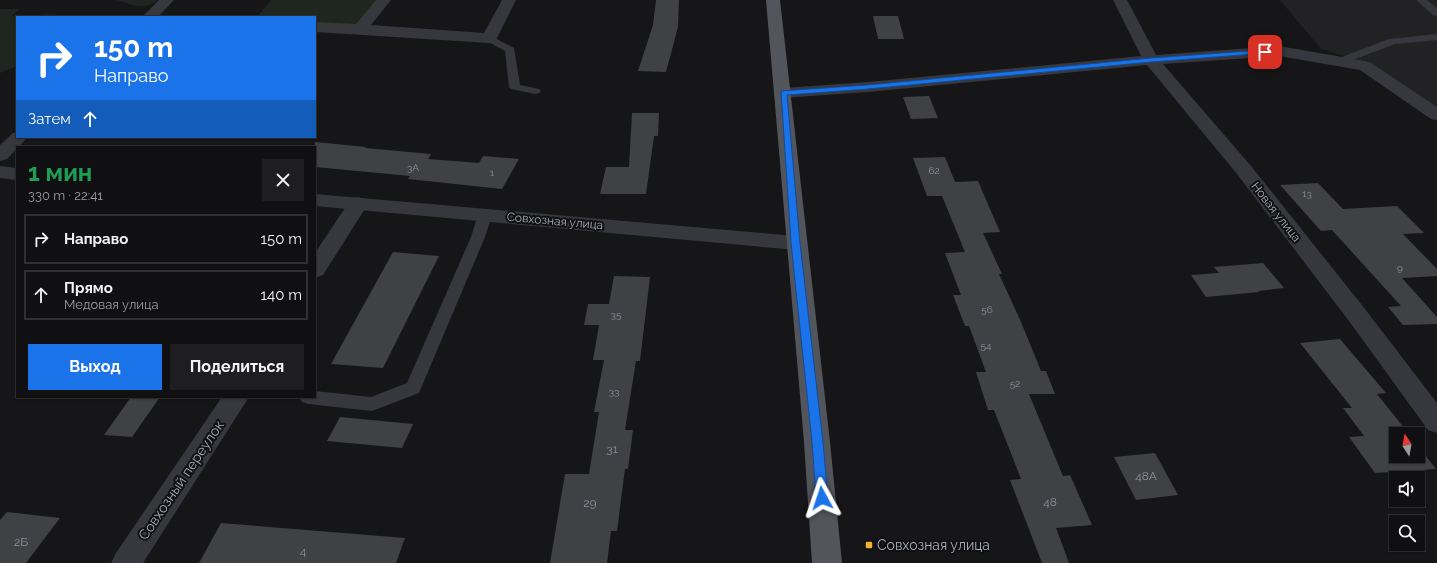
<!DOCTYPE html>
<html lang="ru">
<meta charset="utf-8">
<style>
:root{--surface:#101012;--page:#1e1e20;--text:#f1f3f6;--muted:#9c9d9f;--line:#303032;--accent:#1a73e8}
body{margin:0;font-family:Raleway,sans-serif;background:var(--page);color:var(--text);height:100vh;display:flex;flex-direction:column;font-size:15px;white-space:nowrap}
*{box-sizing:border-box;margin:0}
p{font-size:13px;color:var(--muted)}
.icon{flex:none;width:22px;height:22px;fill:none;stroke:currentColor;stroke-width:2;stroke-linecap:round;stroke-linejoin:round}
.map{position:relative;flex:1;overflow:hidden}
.panel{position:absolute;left:16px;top:146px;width:300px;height:252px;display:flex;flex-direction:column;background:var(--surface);border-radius:0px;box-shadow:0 1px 3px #0004,0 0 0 1px var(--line)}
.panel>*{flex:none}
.banner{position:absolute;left:16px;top:16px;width:300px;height:122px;border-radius:0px;box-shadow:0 1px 3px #0004,0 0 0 1px var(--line);background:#1a73e8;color:#fff;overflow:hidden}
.needle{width:26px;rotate:349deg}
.controls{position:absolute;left:1389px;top:427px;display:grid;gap:8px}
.controls a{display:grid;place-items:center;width:36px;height:36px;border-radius:0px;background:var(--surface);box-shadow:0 1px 3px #0004,0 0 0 1px var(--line);font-size:20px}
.pin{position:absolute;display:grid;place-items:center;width:34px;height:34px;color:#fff;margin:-17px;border-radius:8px;box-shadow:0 2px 6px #0006}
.me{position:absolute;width:44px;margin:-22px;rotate:355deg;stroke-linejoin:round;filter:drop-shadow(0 0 3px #0008)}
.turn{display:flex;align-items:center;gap:14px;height:84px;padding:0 12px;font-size:18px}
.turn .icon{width:52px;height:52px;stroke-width:2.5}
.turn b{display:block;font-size:28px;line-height:34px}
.then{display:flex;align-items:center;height:38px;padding:0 12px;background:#0003;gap:8px;font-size:15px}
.round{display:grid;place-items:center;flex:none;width:42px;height:42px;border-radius:0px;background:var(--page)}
.head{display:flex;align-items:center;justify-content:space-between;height:68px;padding:0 12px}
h1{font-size:24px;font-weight:700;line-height:30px;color:#1e9e55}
.action{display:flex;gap:8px;margin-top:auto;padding:8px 12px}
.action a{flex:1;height:46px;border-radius:0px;background:var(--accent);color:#fff;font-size:16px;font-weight:700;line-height:46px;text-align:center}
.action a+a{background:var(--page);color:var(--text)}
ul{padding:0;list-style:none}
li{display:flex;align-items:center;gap:12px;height:50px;margin:0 8px 6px;padding:0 4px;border:2px solid var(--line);border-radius:0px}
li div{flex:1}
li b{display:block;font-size:15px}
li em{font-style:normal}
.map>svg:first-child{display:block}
.built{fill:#222225}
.green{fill:#1e261f}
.building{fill:#404145}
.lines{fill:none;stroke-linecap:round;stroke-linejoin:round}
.service{fill:#37383d;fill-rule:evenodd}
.minor{fill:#37383d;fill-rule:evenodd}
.tertiary{fill:#37383d;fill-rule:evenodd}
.primary{fill:#53555c;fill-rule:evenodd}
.route{fill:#1a73e8;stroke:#114b97}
.poi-dot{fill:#f2b134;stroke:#111113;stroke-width:1.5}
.labels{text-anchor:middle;stroke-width:4;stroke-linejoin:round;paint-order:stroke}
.number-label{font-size:10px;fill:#8e929b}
.street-label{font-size:12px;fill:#a8adb8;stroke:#111113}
.near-number-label{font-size:12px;fill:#8e929b}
.near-street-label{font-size:14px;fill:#a8adb8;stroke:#111113}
.near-poi-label{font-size:14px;fill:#a8adb8;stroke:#111113;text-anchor:start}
</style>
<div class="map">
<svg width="1437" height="563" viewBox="0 0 1437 563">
<rect width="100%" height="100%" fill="#161618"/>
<!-- built -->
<path class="built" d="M1280,0H1437V120L1368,63L1321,49Z"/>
<!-- green -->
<path class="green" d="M116,0H157C145,12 131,4 116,0Z
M271,0H378L356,26L315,25V17H257Z
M0,9H20L12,16L41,17L45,14L94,17H17V66L0,73Z"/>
<!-- building -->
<path class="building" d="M656,0H679L678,27L666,72L638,71L653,25Z
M873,16H898L904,39H878Z
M929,96L938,118L911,119L903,97Z
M632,113H659L658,136H654L646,194H600L606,167H629Z
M315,142L366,147L365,148L431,154L428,159L479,163L483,156L519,159L502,189L408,179L410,176L315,167Z
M945,157L955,182L978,181L1000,232L983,233L1002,274H999L1021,322L1041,371H1046L1055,394H1029L1063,476L1070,475L1092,525L1056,528L1069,563H1042L1010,480L1021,479L994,410H988L976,372H986L969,326H965L953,295H961L945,253L965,252L942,196H927L913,158Z
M1318,183L1343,209L1397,206L1424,233L1403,234L1437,269V276L1402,278L1437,317V324L1403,325L1388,307L1401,306L1332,230L1321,231L1280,185Z
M393,252L439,256L383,368L331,364Z
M1263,263L1284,288L1258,291L1259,292L1206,297L1191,275L1219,273L1214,267Z
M614,276L650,277L640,361H636L625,430H633L628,469H625L617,531H611L607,563H550L565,474H589L599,412H594L604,360H593L599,325H584L588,304H609Z
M1340,339L1386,393L1377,394L1409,434H1396V456H1418V446L1436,469L1375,473L1349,437L1364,436L1343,408H1352L1300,343Z
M131,397H160L132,437L104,435Z
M340,417L413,424L402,448L327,441Z
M1155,453L1178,495L1136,500L1114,457Z
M7,512L60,518L26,563H0V520Z
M221,523L405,538L396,563H199Z"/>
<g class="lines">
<!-- service -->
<path class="service" d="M1416,0H1427L1437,8V16L1433,15Z
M1437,34V40L1395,44L1342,64H1334L1332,62L1334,60L1389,39Z
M489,35L514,48L520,85L539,89L541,91L539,93L535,94L511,89L509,87L505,51L485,40L484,38L485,36Z
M485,210L490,212L492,215L485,237L419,393L372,411L308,404L302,402L299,397H315V391L371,397L407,383L471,237L478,215L480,212Z"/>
<!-- minor -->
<path class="minor" d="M159,0H174L158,17H142Z
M376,0H391L371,25L484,33L502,0H516L497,38L494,41L489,43L315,32V22L356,24Z
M1113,0H1127L1156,55L1279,46L1365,61L1371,63L1437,107V120L1431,119L1360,70L1279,56L1163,64L1251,166L1365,309L1437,403V433L1428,430L1349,321L1237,174L1147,65L868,92L783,98L777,97L774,93L777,89L783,88L868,82L1141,56Z
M17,132V137H28L7,159L0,161V145L13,133Z
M358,197L365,199L368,204L323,275L315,278V253L351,199Z
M222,397H249L143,563H111L116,553Z"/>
<!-- tertiary -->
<path class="tertiary" d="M0,166L17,168V180L0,178Z
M315,194L796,236L803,238L806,243L803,248L796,250L315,206Z"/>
<!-- primary -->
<path class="primary" d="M766,0H780L830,442L842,563H812L804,442Z"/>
</g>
<!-- route -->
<path class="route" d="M1265,50L1267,51V53L1151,62L868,89L787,95L800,243L823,442L828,498L826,502L822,504L818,502L816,498L812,442L791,243L781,91L868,85L1151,58Z"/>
<!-- markers -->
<rect class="poi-dot" x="865" y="541" width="8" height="8" rx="2"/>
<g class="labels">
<!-- number labels -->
<g class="number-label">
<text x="413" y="171">3А</text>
<text x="934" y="174">62</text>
<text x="492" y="176">1</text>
<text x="1307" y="197">13</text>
<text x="1400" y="271">9</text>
<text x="987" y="313">56</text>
<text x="616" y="318">35</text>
<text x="986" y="349">54</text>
<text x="1015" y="387">52</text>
<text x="614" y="395">33</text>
</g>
<!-- street labels -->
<g class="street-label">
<text transform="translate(1276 212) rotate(52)" y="4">Новая улица</text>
<text transform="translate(555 221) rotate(5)" y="4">Совхозная улица</text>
</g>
<!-- near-number labels -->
<g class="near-number-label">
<text x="612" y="453">31</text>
<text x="1146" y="480">48А</text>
<text x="1050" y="506">48</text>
<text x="590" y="507">29</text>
<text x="21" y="546">2Б</text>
<text x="303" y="555">4</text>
</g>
<!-- near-street labels -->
<g class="near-street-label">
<text transform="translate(181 480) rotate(-56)" y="5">Совхозный переулок</text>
</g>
<!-- near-poi labels -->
<g class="near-poi-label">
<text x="877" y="550">Совхозная улица</text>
</g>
</g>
</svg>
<div class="controls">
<a><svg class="needle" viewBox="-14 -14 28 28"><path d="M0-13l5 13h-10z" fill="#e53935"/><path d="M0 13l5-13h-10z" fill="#9c9d9f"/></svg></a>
<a><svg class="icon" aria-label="sound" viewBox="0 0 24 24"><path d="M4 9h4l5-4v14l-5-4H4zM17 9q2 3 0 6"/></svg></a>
<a><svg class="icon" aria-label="search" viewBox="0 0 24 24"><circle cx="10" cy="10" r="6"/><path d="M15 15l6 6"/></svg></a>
</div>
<div class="pin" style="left:1265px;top:52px;background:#d93025"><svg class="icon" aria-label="arrive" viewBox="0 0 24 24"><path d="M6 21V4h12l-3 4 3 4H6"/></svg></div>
<svg class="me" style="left:822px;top:498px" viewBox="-20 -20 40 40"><path d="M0-17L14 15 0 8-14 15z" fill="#1a73e8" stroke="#fff" stroke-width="4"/></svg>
<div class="banner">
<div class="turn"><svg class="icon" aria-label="right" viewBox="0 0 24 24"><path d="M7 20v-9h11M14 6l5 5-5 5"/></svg><div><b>150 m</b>Направо</div></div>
<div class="then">Затем<svg class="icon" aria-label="ahead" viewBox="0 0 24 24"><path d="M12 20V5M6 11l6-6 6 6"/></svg></div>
</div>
<section class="panel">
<div class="head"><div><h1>1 мин</h1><p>330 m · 22:41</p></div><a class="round"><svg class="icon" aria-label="close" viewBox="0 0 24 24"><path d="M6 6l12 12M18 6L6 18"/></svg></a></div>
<ul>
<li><svg class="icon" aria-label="right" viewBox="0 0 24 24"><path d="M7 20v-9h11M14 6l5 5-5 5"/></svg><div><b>Направо</b></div><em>150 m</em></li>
<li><svg class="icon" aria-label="ahead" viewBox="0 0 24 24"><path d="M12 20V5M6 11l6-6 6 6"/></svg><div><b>Прямо</b><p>Медовая улица</p></div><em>140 m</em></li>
</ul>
<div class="action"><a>Выход</a><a>Поделиться</a></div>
</section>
</div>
